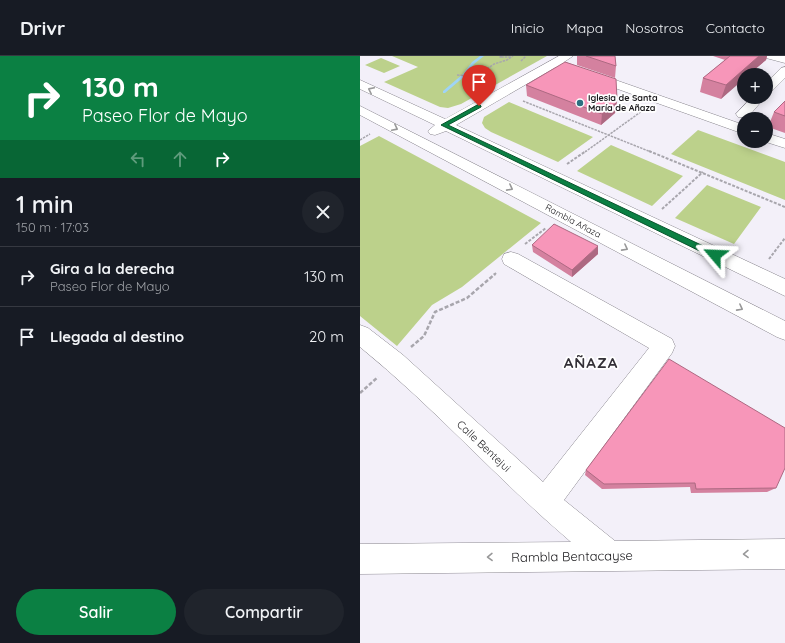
<!DOCTYPE html>
<html lang="es">
<meta charset="utf-8">
<style>
:root{--surface:#171b24;--page:#20242c;--text:#f1f3f6;--muted:#9ea1a6;--line:#363941;--accent:#0b8043}
body{margin:0;font-family:Quicksand,sans-serif;background:var(--page);color:var(--text);height:100vh;display:flex;flex-direction:column;font-size:15px;white-space:nowrap}
*{box-sizing:border-box;margin:0}
p{font-size:13px;color:var(--muted)}
.icon{flex:none;width:22px;height:22px;fill:none;stroke:currentColor;stroke-width:2;stroke-linecap:round;stroke-linejoin:round}
.map{position:relative;flex:1;overflow:hidden}
.panel{display:flex;flex-direction:column;background:var(--surface);width:360px}
.panel>*{flex:none}
.banner{background:#0b8043;color:#fff;overflow:hidden}
.fabs{position:absolute;left:377px;top:12px;display:grid;gap:8px}
.fabs a{display:grid;place-items:center;width:36px;height:36px;border-radius:50%;background:var(--surface);box-shadow:0 2px 10px #0003;font-size:20px}
.pin{position:absolute;display:grid;place-items:center;width:34px;height:34px;color:#fff;margin:-41px -17px;border-radius:50% 50% 50% 0;rotate:-45deg;box-shadow:0 0 4px #0007}
.pin .icon{rotate:45deg}
.me{position:absolute;width:44px;margin:-22px;rotate:296deg;stroke-linejoin:round;filter:drop-shadow(0 0 3px #0008)}
.turn{display:flex;align-items:center;gap:14px;height:84px;padding:0 16px;font-size:18px}
.turn .icon{width:52px;height:52px;stroke-width:2.5}
.turn b{display:block;font-size:28px;line-height:34px}
.lanes{display:flex;align-items:center;height:38px;padding:0 16px;background:#0003;justify-content:center;gap:20px;direction:ltr}
.lanes .off{opacity:.35}
.round{display:grid;place-items:center;flex:none;width:42px;height:42px;border-radius:21px;background:var(--page)}
.headline{display:flex;align-items:center;justify-content:space-between;height:68px;padding:0 16px}
h1{font-size:24px;font-weight:600;line-height:30px}
.primary-button{display:flex;gap:8px;margin-top:auto;padding:8px 16px}
.primary-button a{flex:1;height:46px;border-radius:24px;background:var(--accent);color:#fff;font-size:16px;font-weight:600;line-height:46px;text-align:center}
.primary-button a+a{background:var(--page);color:var(--text)}
ul{padding:0;list-style:none}
li{display:flex;align-items:center;gap:12px;height:60px;padding:0 16px;border-top:1px solid var(--line)}
li div{flex:1}
li b{display:block;font-size:15px}
li em{font-style:normal}
header{display:flex;align-items:center;gap:24px;box-sizing:border-box;height:56px;padding:0 20px;background:var(--surface);border-bottom:1px solid var(--line)}
header strong{font-size:19px}
nav{display:flex;gap:22px;margin-inline-start:auto;font-size:14px}
main{display:flex;flex:1;min-height:0}
.map>svg:first-child{display:block}
.green{fill:#bcd18b}
.lines{fill:none;stroke-linecap:round;stroke-linejoin:round}
.stream{fill:#9fd4f7;fill-rule:evenodd}
.minor-casing{stroke:#89868e;stroke-width:1}
.path-far2{stroke:#a8a6ad;stroke-width:1.5;stroke-dasharray:2.5 1;stroke-linecap:butt}
.path-far1{stroke:#a8a6ad;stroke-width:2;stroke-dasharray:3 1.5;stroke-linecap:butt}
.path{stroke:#a8a6ad;stroke-width:2.5;stroke-dasharray:4 2;stroke-linecap:butt}
.minor{fill:#fff;fill-rule:evenodd}
.wall{fill:#d4819f}
.shaded-wall{fill:#ad6982}
.building{fill:#f796b9;stroke:#ad6982}
.oneway{stroke:#989899}
.route{fill:#0b8043;stroke:#07532c}
.poi-dot{fill:#2c6f80;stroke:#fff;stroke-width:1.5}
.labels{text-anchor:middle;stroke-width:3.5;stroke-linejoin:round;paint-order:stroke}
.far-poi-label{font-size:9px;font-weight:bold;fill:#1b1a1d;stroke:#fff;text-anchor:start}
.far-street-label{font-size:9px;fill:#1b1a1d;stroke:#fff}
.street-label{font-size:11px;fill:#1b1a1d;stroke:#fff}
.near-street-label{font-size:13px;fill:#1b1a1d;stroke:#fff}
.district-label{font-size:15px;font-weight:bold;letter-spacing:1px;fill:#343138;stroke:#fff}
</style>
<header>
<strong>Drivr</strong>
<nav><a>Inicio</a><a>Mapa</a><a>Nosotros</a><a>Contacto</a></nav>
</header>
<main>
<section class="panel">
<div class="banner">
<div class="turn"><svg class="icon" aria-label="right" viewBox="0 0 24 24"><path d="M7 20v-9h11M14 6l5 5-5 5"/></svg><div><b>130 m</b>Paseo Flor de Mayo</div></div>
<div class="lanes"><svg class="icon off" aria-label="left" viewBox="0 0 24 24"><path d="M17 20v-9H6M10 6l-5 5 5 5"/></svg><svg class="icon off" aria-label="ahead" viewBox="0 0 24 24"><path d="M12 20V5M6 11l6-6 6 6"/></svg><svg class="icon" aria-label="right" viewBox="0 0 24 24"><path d="M7 20v-9h11M14 6l5 5-5 5"/></svg></div>
</div>
<div class="headline"><div><h1>1 min</h1><p>150 m · 17:03</p></div><a class="round"><svg class="icon" aria-label="close" viewBox="0 0 24 24"><path d="M6 6l12 12M18 6L6 18"/></svg></a></div>
<ul>
<li><svg class="icon" aria-label="right" viewBox="0 0 24 24"><path d="M7 20v-9h11M14 6l5 5-5 5"/></svg><div><b>Gira a la derecha</b><p>Paseo Flor de Mayo</p></div><em>130 m</em></li>
<li><svg class="icon" aria-label="arrive" viewBox="0 0 24 24"><path d="M6 21V4h12l-3 4 3 4H6"/></svg><div><b>Llegada al destino</b></div><em>20 m</em></li>
</ul>
<div class="primary-button"><a>Salir</a><a>Compartir</a></div>
</section>
<div class="map">
<svg width="425" height="587" viewBox="0 0 425 587">
<rect width="100%" height="100%" fill="#f3f0f9"/>
<!-- green -->
<path class="green" d="M32,0H187L101,48L88,52L80,51L24,26L58,11Z
M21,2L40,10L24,17L5,9Z
M149,46L233,81L198,106L131,76L125,72L122,67L124,61Z
M338,74L425,106V144L311,98Z
M19,80L181,167L102,231L72,249L37,290L0,260V90Z
M251,89L323,120L292,150L217,115Z
M347,129L401,151L374,188L315,162Z"/>
<g class="lines">
<!-- stream -->
<path class="stream" d="M120,0H124L114,8L105,20L85,37H83V35L103,18L112,6Z"/>
<defs>
<path id="minor" d="M199,0H213L204,6L384,69V78L196,11L96,69L425,223V240L86,75L75,79L70,78L68,75L75,69L0,33V24L85,63Z
M404,0H425V7L406,2Z
M425,11V22L410,37L406,38V27L421,12Z
M392,41H405L388,61H378L376,58Z
M0,50L425,265V284L417,281L0,59Z
M406,77L425,83V92L403,85H406Z
M151,196L158,198L312,283L315,290L312,297L204,444L255,485L425,483V513L0,518V488L211,486C138,424 74,351 0,291V269L8,272L43,299L183,426L289,292L144,208L142,203L144,198Z"/>
</defs>
<!-- minor casing -->
<use href="#minor" class="minor-casing"/>
<!-- path-far2 -->
<path class="path-far2" d="M142,0L140,1H151
M161,5L166,0
M97,19L108,20L127,13L134,8L147,4L153,0
M163,45L291,96
M0,84L10,78
M225,96L282,55"/>
<!-- path-far1 -->
<path class="path-far1" d="M289,95L425,151
M207,108L226,95
M302,153L343,116
M165,188L186,172
M409,203L425,182
M134,219L136,217"/>
<!-- path -->
<path class="path" d="M51,291L64,280L75,256L107,242L135,218
M0,337L18,321"/>
<!-- minor -->
<use href="#minor" class="minor"/>
</g>
<!-- wall -->
<path class="wall" d="M217,0H255L256,10L255,22L217,9Z
M353,0H407L406,4L388,19H384L361,43L340,36L343,22L365,4Z
M166,29L257,43L256,53L255,57L241,69L167,40Z
M425,45V77L408,71L414,56Z
M172,189L238,198L212,221L173,196Z
M226,414L416,432L407,436L331,437L330,431L242,433L225,419Z"/>
<!-- shaded-wall -->
<path class="shaded-wall" d="M399,0H407L406,4L388,19H384V23L361,43L366,29Z
M257,43L256,53L255,57L241,69L242,58Z
M238,190V198L212,221V214Z"/>
<!-- building -->
<path class="building" d="M226,0H255L256,10Z
M370,0H399L366,29L343,22Z
M205,6L256,23L257,43L256,47L242,58L166,29Z
M425,45V60L414,56Z
M194,168L238,190L212,214L172,189Z
M309,303L425,372V412L416,432L336,433L335,427L244,428L226,414Z"/>
<!-- one-way arrows -->
<defs><path id="oneway-chevron" d="M-2-3.5L2.5 0L-2 3.5" fill="none" stroke-width="1.6" stroke-linecap="round" stroke-linejoin="round"/></defs>
<g class="oneway">
<use href="#oneway-chevron" transform="translate(11 34) rotate(-154)"/>
<use href="#oneway-chevron" transform="translate(35 72) rotate(27)"/>
<use href="#oneway-chevron" transform="translate(150 132) rotate(28)"/>
<use href="#oneway-chevron" transform="translate(265 192) rotate(28)"/>
<use href="#oneway-chevron" transform="translate(380 252) rotate(28)"/>
<use href="#oneway-chevron" transform="translate(386 498) rotate(179)"/>
<use href="#oneway-chevron" transform="translate(130 501) rotate(179)"/>
</g>
<!-- route -->
<path class="route" d="M119,48L121,50V51L88,69L358,197V201H352L81,69Z"/>
<!-- markers -->
<circle class="poi-dot" cx="220" cy="47" r="4"/>
<g class="labels">
<!-- far-poi labels -->
<g class="far-poi-label">
<text x="228" y="45">Iglesia de Santa<tspan x="228" dy="10">María de Añaza</tspan></text>
</g>
<!-- far-street labels -->
<g class="far-street-label">
<text transform="translate(213 165) rotate(28)" y="3">Rambla Añaza</text>
</g>
<!-- street labels -->
<g class="street-label">
<text transform="translate(124 390) rotate(43)" y="4">Calle Bentejui</text>
</g>
<!-- near-street labels -->
<g class="near-street-label">
<text transform="translate(212 500) rotate(-1)" y="5">Rambla Bentacayse</text>
</g>
<!-- district labels -->
<g class="district-label">
<text x="231" y="312">AÑAZA</text>
</g>
</g>
</svg>
<div class="fabs">
<a>+</a>
<a>−</a>
</div>
<div class="pin" style="left:119px;top:50px;background:#d93025"><svg class="icon" aria-label="arrive" viewBox="0 0 24 24"><path d="M6 21V4h12l-3 4 3 4H6"/></svg></div>
<svg class="me" style="left:355px;top:199px" viewBox="-20 -20 40 40"><path d="M0-17L14 15 0 8-14 15z" fill="#0b8043" stroke="#fff" stroke-width="4"/></svg>
</div>
</main>
